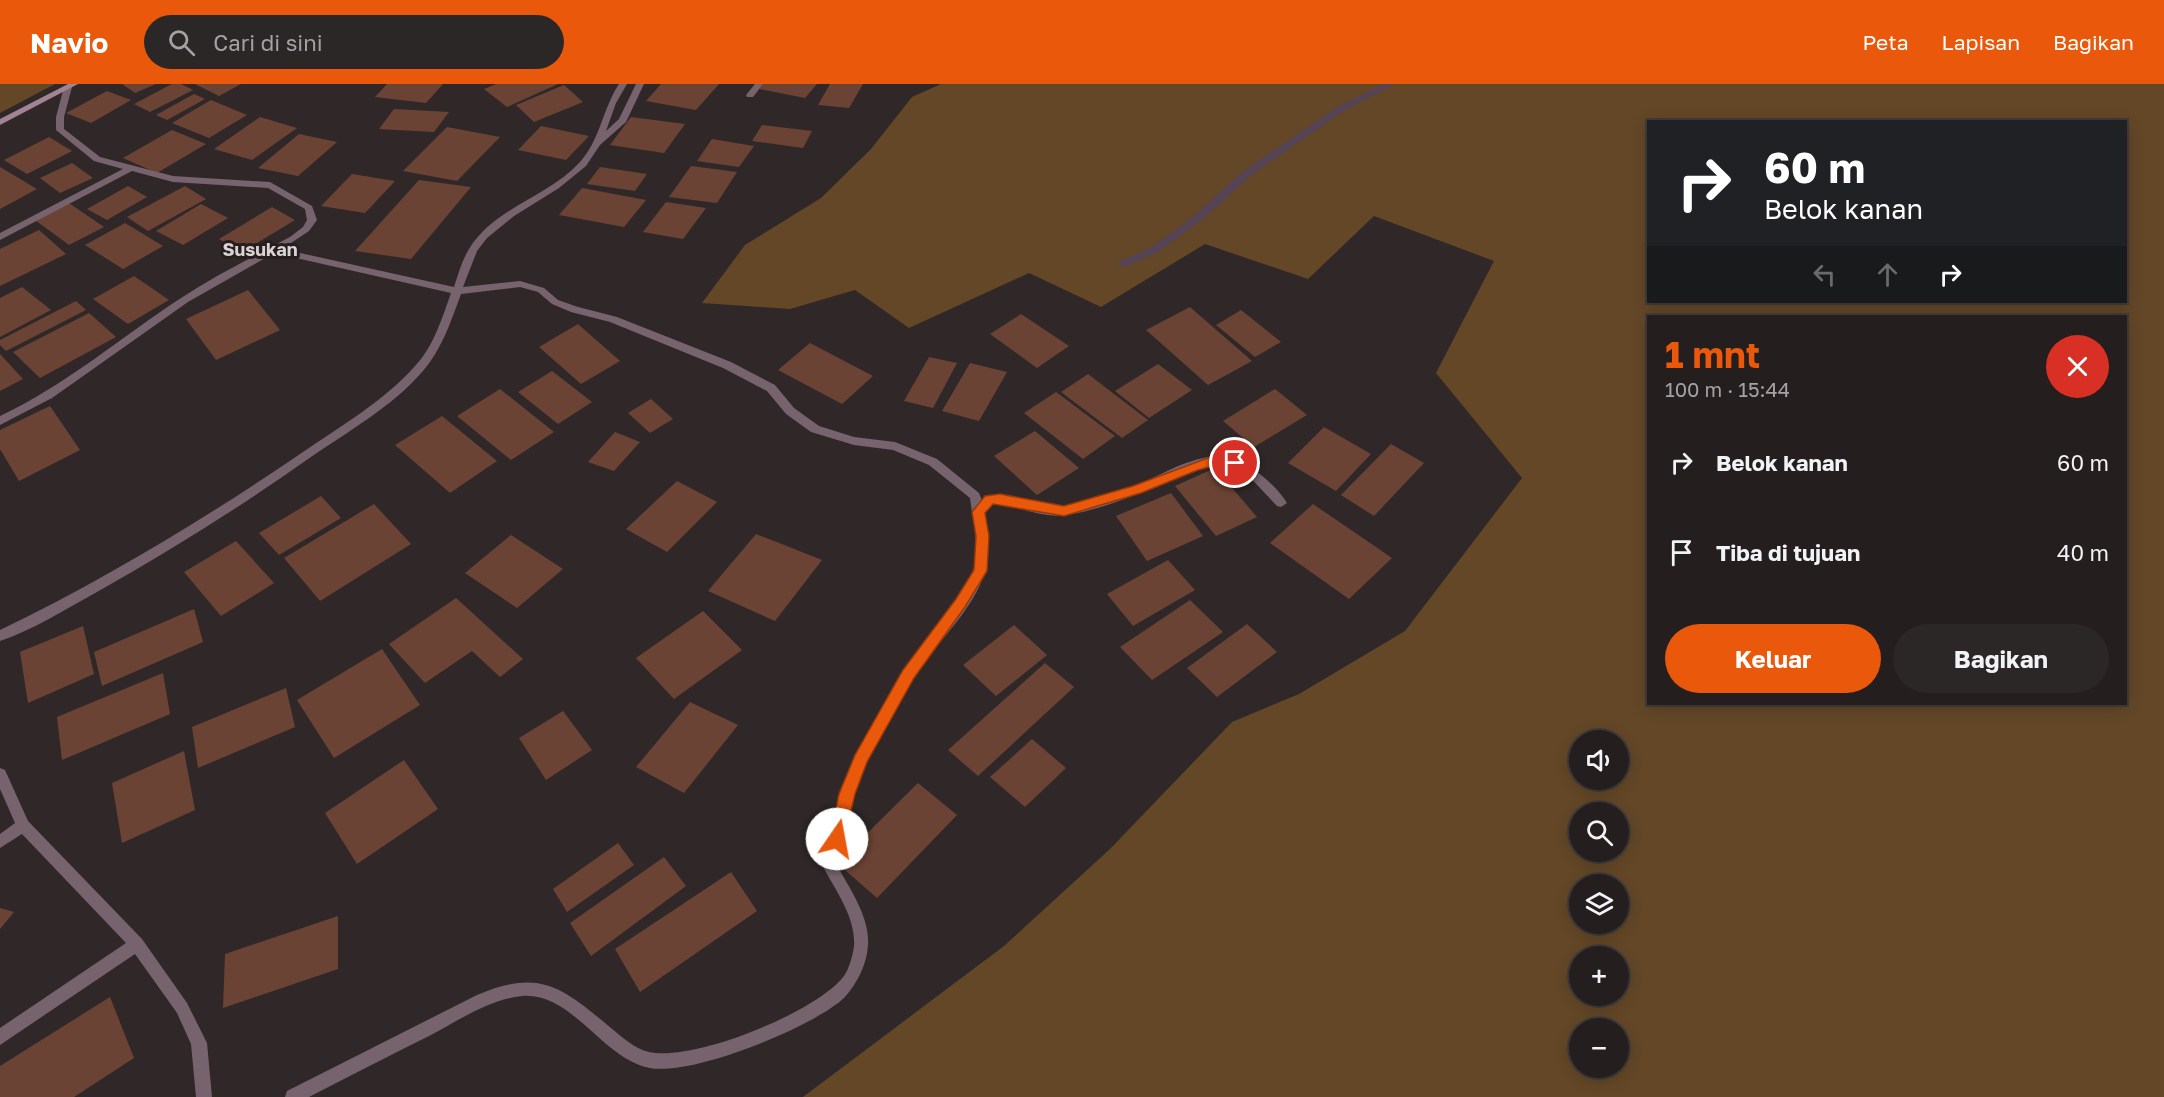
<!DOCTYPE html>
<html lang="id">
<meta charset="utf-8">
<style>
:root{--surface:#241e1e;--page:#2c2727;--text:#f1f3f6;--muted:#a3a2a4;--line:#413c3c;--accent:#ea580c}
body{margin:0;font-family:"Golos Text",sans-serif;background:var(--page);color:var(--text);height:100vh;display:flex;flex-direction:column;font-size:22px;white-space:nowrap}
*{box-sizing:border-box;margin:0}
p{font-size:20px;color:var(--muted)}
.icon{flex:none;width:33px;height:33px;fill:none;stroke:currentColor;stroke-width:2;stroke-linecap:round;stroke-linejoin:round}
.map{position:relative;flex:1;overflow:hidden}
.side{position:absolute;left:1647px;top:231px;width:480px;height:390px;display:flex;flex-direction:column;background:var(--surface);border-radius:0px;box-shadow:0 3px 15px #0003,0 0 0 2px var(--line)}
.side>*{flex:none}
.hud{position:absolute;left:1647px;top:36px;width:480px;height:183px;border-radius:0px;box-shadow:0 3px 15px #0003,0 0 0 2px var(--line);background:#202124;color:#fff;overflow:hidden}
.tools{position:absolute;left:1569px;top:646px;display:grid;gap:12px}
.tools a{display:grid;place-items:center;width:60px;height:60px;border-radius:50%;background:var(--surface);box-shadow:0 3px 15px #0003,0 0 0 2px var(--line);font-size:30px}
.pin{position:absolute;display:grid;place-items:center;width:51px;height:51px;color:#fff;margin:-26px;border:3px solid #fff;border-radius:50%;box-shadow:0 2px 6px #0007}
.me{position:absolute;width:66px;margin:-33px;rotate:12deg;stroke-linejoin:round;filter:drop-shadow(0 0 4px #0008)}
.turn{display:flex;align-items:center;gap:21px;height:126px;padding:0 18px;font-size:27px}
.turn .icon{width:78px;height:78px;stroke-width:2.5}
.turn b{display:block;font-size:42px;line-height:51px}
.lanes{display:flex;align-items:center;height:57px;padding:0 18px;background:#0003;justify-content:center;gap:30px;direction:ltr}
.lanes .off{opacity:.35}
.round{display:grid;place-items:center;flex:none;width:63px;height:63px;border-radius:32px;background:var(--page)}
.headline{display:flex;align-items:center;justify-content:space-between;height:102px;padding:0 18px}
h1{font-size:36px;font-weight:700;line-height:45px;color:var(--accent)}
.action{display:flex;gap:12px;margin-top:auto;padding:12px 18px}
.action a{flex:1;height:69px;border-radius:36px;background:var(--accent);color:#fff;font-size:24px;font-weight:700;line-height:69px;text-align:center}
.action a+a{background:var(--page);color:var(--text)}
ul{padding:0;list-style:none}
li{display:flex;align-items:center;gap:18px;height:90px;padding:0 18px}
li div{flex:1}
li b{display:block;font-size:22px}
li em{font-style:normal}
header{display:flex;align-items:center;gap:36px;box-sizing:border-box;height:84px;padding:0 30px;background:var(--accent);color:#fff}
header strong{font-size:28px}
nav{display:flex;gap:33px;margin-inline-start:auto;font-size:21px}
.search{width:420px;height:54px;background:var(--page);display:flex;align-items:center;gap:15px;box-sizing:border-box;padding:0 21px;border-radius:33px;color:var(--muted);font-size:22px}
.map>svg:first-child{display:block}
.green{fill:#634727;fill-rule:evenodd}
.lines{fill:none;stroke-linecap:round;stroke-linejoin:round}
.stream{fill:#544456;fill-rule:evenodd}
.building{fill:#6b4334}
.lane{fill:#76636d;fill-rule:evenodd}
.street{fill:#76636d;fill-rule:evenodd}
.secondary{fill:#a18392;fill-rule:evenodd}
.route{fill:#ea580c;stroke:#983908;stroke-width:1.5}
.labels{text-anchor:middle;stroke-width:6;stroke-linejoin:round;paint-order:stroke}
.far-quarter-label{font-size:18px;font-weight:bold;fill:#d9d3d3;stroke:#261e1f}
</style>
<header>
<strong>Navio</strong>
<div class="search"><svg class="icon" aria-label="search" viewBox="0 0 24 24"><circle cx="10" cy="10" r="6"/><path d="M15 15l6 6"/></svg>Cari di sini</div>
<nav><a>Peta</a><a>Lapisan</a><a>Bagikan</a></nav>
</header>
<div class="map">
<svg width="2164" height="1013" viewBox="0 0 2164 1013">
<rect width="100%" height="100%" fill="#302828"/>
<!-- green -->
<path class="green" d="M0,0H55L0,29Z
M941,0H2164V1013H803L1004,862L1110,765L1232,638L1299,610L1405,547L1522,394L1436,289L1494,177L1374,132L1308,195L1205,160L1101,223L1029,189L909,244L855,206L790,225L702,219L745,161L821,114L871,65L912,13ZM1648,38H2126V218H1648ZM2126,232V620H1648V232ZM1580,657H1618V696H1580ZM1580,729H1618V768H1580ZM1580,801H1618V840H1580ZM1580,873H1618V912H1580ZM1580,945H1618V984H1580Z"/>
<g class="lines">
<!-- stream -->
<path class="stream" d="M1383,0H1395L1345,26L1250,92L1202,136L1156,169L1127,182H1119V178L1148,165L1170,150L1194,132L1242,88L1339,22Z"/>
</g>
<!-- building -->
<path class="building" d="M122,0H156L135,9Z
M172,0H181L193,6L150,28L134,20Z
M195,0H241L219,12Z
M387,0H443L426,19L375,13Z
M496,0H558L507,23L484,5Z
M661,0H719L696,26L646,17Z
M763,0H817L805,14L759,5Z
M830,0H863L849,24L818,21Z
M564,1L583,18L534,38L516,21Z
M107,7L131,16L91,39L66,29Z
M194,10L205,15L167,36L156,31Z
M211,16L247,31L209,54L172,39Z
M394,25L449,28L434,48L379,45Z
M260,33L297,44L252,76L214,65Z
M631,33L685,40L664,69L610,61Z
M762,41L812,47L803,64L752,57Z
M541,42L589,52L566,76L518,66Z
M447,43L500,53L457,97L403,87Z
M172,46L206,60L157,89L123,74Z
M299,50L337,58L298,92L258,84Z
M49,53L72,67L27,90L4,76Z
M712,55L754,62L739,83L697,77Z
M72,79L93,94L60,109L40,94Z
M691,82L737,88L717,119L669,113Z
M0,83L37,105L0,125Z
M600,83L647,90L635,107L587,100Z
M352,90L395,97L365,129L321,122Z
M419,96L471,103L411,175L355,167Z
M128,102L147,113L107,136L87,125Z
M185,102L206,115L148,147L127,133Z
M582,104L646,116L624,143L559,131Z
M666,118L706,124L683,155L643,148Z
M69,119L104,143L69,161L35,136Z
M201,120L228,134L183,161L156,147Z
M272,123L295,136L242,168L219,155Z
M125,139L163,162L123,185L85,161Z
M39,146L66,170L0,202V165Z
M134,192L169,216L128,240L93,215Z
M22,203L51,226L0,253V214Z
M248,206L280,246L216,276L186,235Z
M76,217L86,226L6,267L0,261V256Z
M1190,223L1252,277L1208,301L1146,246Z
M1241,226L1281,258L1255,273L1216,241Z
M89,229L116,253L40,294L13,268Z
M1021,230L1069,262L1037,284L990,250Z
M578,240L620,277L581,300L539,263Z
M810,259L873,292L842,320L778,286Z
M0,270L23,295L0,307Z
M929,273L957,279L933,324L904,317Z
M970,279L1007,288L979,337L942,327Z
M1158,280L1192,306L1149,334L1115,307Z
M552,287L592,318L558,340L518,308Z
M1088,290L1148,336L1122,354L1061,308Z
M500,305L554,348L511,376L457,332Z
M1275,305L1307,331L1254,363L1223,337Z
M1056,308L1115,352L1083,375L1024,329Z
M651,315L673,335L650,349L628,329Z
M50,322L80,366L19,397L0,365V346Z
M442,332L497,377L450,409L395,361Z
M1324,343L1371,370L1336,407L1288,379Z
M1035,347L1079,384L1037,411L994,372Z
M615,348L640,358L614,387L588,378Z
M1391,360L1424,379L1374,432L1341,411Z
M1215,384L1257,433L1216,452L1175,402Z
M677,397L717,418L667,468L626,445Z
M1171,409L1203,452L1147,477L1116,432Z
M321,412L341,434L279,471L259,449Z
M374,420L411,460L320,517L284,474Z
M1313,420L1392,474L1349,515L1270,459Z
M756,450L822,476L775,537L708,507Z
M511,451L563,485L517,524L465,489Z
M236,457L274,499L221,532L184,488Z
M1168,476L1195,506L1133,542L1107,510Z
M456,514L523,575L500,593L472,567L425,599L389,560Z
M1190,516L1223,548L1152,596L1120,563Z
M194,525L203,558L102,602L94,568Z
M703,527L742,566L674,615L636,574Z
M1247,540L1277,568L1217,613L1187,584Z
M1014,541L1047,571L996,612L963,581Z
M83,542L94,590L28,619L20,568Z
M382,565L420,621L334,674L297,616Z
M1045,579L1074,603L978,692L948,666Z
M163,589L170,630L62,676L57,633Z
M286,604L295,643L198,684L192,643Z
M690,618L738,641L684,709L636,683Z
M563,627L592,666L546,696L519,654Z
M1032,655L1066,684L1025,723L990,693Z
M184,667L195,726L122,759L112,699Z
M404,676L438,725L357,780L325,729Z
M918,699L957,731L877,814L837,779Z
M618,759L634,781L567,828L553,805Z
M664,773L686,802L591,872L570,839Z
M731,788L757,827L640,908L615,865Z
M0,824L14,828L0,845Z
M338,832V885L223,924L225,870Z
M110,913L134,974L74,1013H0V982Z"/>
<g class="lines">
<!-- lane -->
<path class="lane" d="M755,0H763L753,13H747L746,11Z"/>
<!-- street -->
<path class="street" d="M619,0H627L616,19L606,47L619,35L636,0H644L626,38L600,61L586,82L559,104L514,132L487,154L477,167L463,203L520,197L544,204L558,216L578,223L617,233L731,278L775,301L794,324L819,342L854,353L895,358L937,375L979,409L982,417C995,402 1045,425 1066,423C1089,420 1114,411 1136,402C1161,391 1198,368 1226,373C1247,376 1276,401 1287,419L1281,423L1277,422C1264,409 1250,390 1233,383C1206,371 1163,401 1138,410C1116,418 1092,427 1068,431C1042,435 1018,421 992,420L984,429C987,448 991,469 985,488C974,523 943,553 921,582C900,612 883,645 866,677C850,708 847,745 835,778C848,802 870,832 868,861C867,880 857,900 844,914C813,943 693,992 650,984C602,975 573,908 522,912C490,915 459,936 431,951C390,971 350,992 309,1013H285L287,1007L477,911C540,884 562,903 611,944C622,953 635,965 649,968C693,978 817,928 844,892C849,885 853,871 854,862C856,831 833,804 821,778L844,699L856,670L898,596L955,519L970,495L976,476V457L970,414L929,381L893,366L854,361L811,348L786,330L767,307L723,284L610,238L571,228L552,220L538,208L520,203L461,210C451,237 442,265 423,287C392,323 347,348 308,375C240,423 170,467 97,508C66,525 33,546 0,557V546C106,495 206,434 303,368C341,342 384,317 415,282C434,262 442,234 451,209L274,169L188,218L52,314L0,341V332C66,301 120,254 181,214C216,191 253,173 290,153L303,143L307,136L305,125L268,104L173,98L132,87L0,156V149L123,85L94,77L56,46V33L64,3L68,1L72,3L64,33V45L100,73L173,92L270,98L312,122L317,136L309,147L282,165L454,203C458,191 462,176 469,165C495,123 548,113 580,78C600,56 603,24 619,0Z
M0,684L5,686L28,737L142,855L187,919L207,959L212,1013H196L191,960L177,929L135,870L0,961V944L126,859L22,750L0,764V750L15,739L0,705Z"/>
<!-- secondary -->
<path class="secondary" d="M68,0H78L0,41V35Z"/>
</g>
<!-- route -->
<path class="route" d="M1213,372L1235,374L1241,379L1235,383L1213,382L1198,386L1141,409L1064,432L993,420L985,429L989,452L987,487L965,523L914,594L867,678L855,710L843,760L837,762L832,760L830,755L839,710L855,671L903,586L956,515L974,486L976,452L972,428L985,412L1000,410L1064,422L1133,402Z"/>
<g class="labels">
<!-- far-quarter labels -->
<g class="far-quarter-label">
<text x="260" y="172">Susukan</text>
</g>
</g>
</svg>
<div class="tools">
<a><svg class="icon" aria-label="sound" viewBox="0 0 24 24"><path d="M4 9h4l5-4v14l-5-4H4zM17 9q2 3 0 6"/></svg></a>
<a><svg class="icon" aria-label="search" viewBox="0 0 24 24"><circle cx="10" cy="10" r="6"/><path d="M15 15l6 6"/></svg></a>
<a><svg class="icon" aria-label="layers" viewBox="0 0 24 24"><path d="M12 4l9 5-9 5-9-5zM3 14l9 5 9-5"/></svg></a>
<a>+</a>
<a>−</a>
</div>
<div class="pin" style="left:1235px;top:379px;background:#d93025"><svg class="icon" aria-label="arrive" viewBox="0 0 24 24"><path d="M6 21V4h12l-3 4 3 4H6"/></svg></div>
<svg class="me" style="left:837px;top:755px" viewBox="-20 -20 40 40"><circle r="19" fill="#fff"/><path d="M0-13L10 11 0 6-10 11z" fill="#ea580c"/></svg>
<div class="hud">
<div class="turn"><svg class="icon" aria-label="right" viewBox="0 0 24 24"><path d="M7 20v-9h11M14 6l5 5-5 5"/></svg><div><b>60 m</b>Belok kanan</div></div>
<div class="lanes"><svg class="icon off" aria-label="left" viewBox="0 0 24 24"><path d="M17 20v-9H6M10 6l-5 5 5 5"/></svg><svg class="icon off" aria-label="ahead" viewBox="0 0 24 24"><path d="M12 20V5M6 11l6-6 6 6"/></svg><svg class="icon" aria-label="right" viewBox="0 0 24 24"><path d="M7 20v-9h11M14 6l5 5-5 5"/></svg></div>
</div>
<section class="side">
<div class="headline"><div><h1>1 mnt</h1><p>100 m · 15:44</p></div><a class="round" style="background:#d93025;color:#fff"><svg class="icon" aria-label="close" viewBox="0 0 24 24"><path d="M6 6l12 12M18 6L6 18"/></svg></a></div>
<ul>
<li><svg class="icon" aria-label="right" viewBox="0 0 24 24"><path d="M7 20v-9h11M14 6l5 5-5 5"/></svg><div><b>Belok kanan</b></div><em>60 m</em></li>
<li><svg class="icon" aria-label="arrive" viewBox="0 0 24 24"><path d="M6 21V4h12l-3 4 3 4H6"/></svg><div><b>Tiba di tujuan</b></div><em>40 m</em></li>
</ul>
<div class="action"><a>Keluar</a><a>Bagikan</a></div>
</section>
</div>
